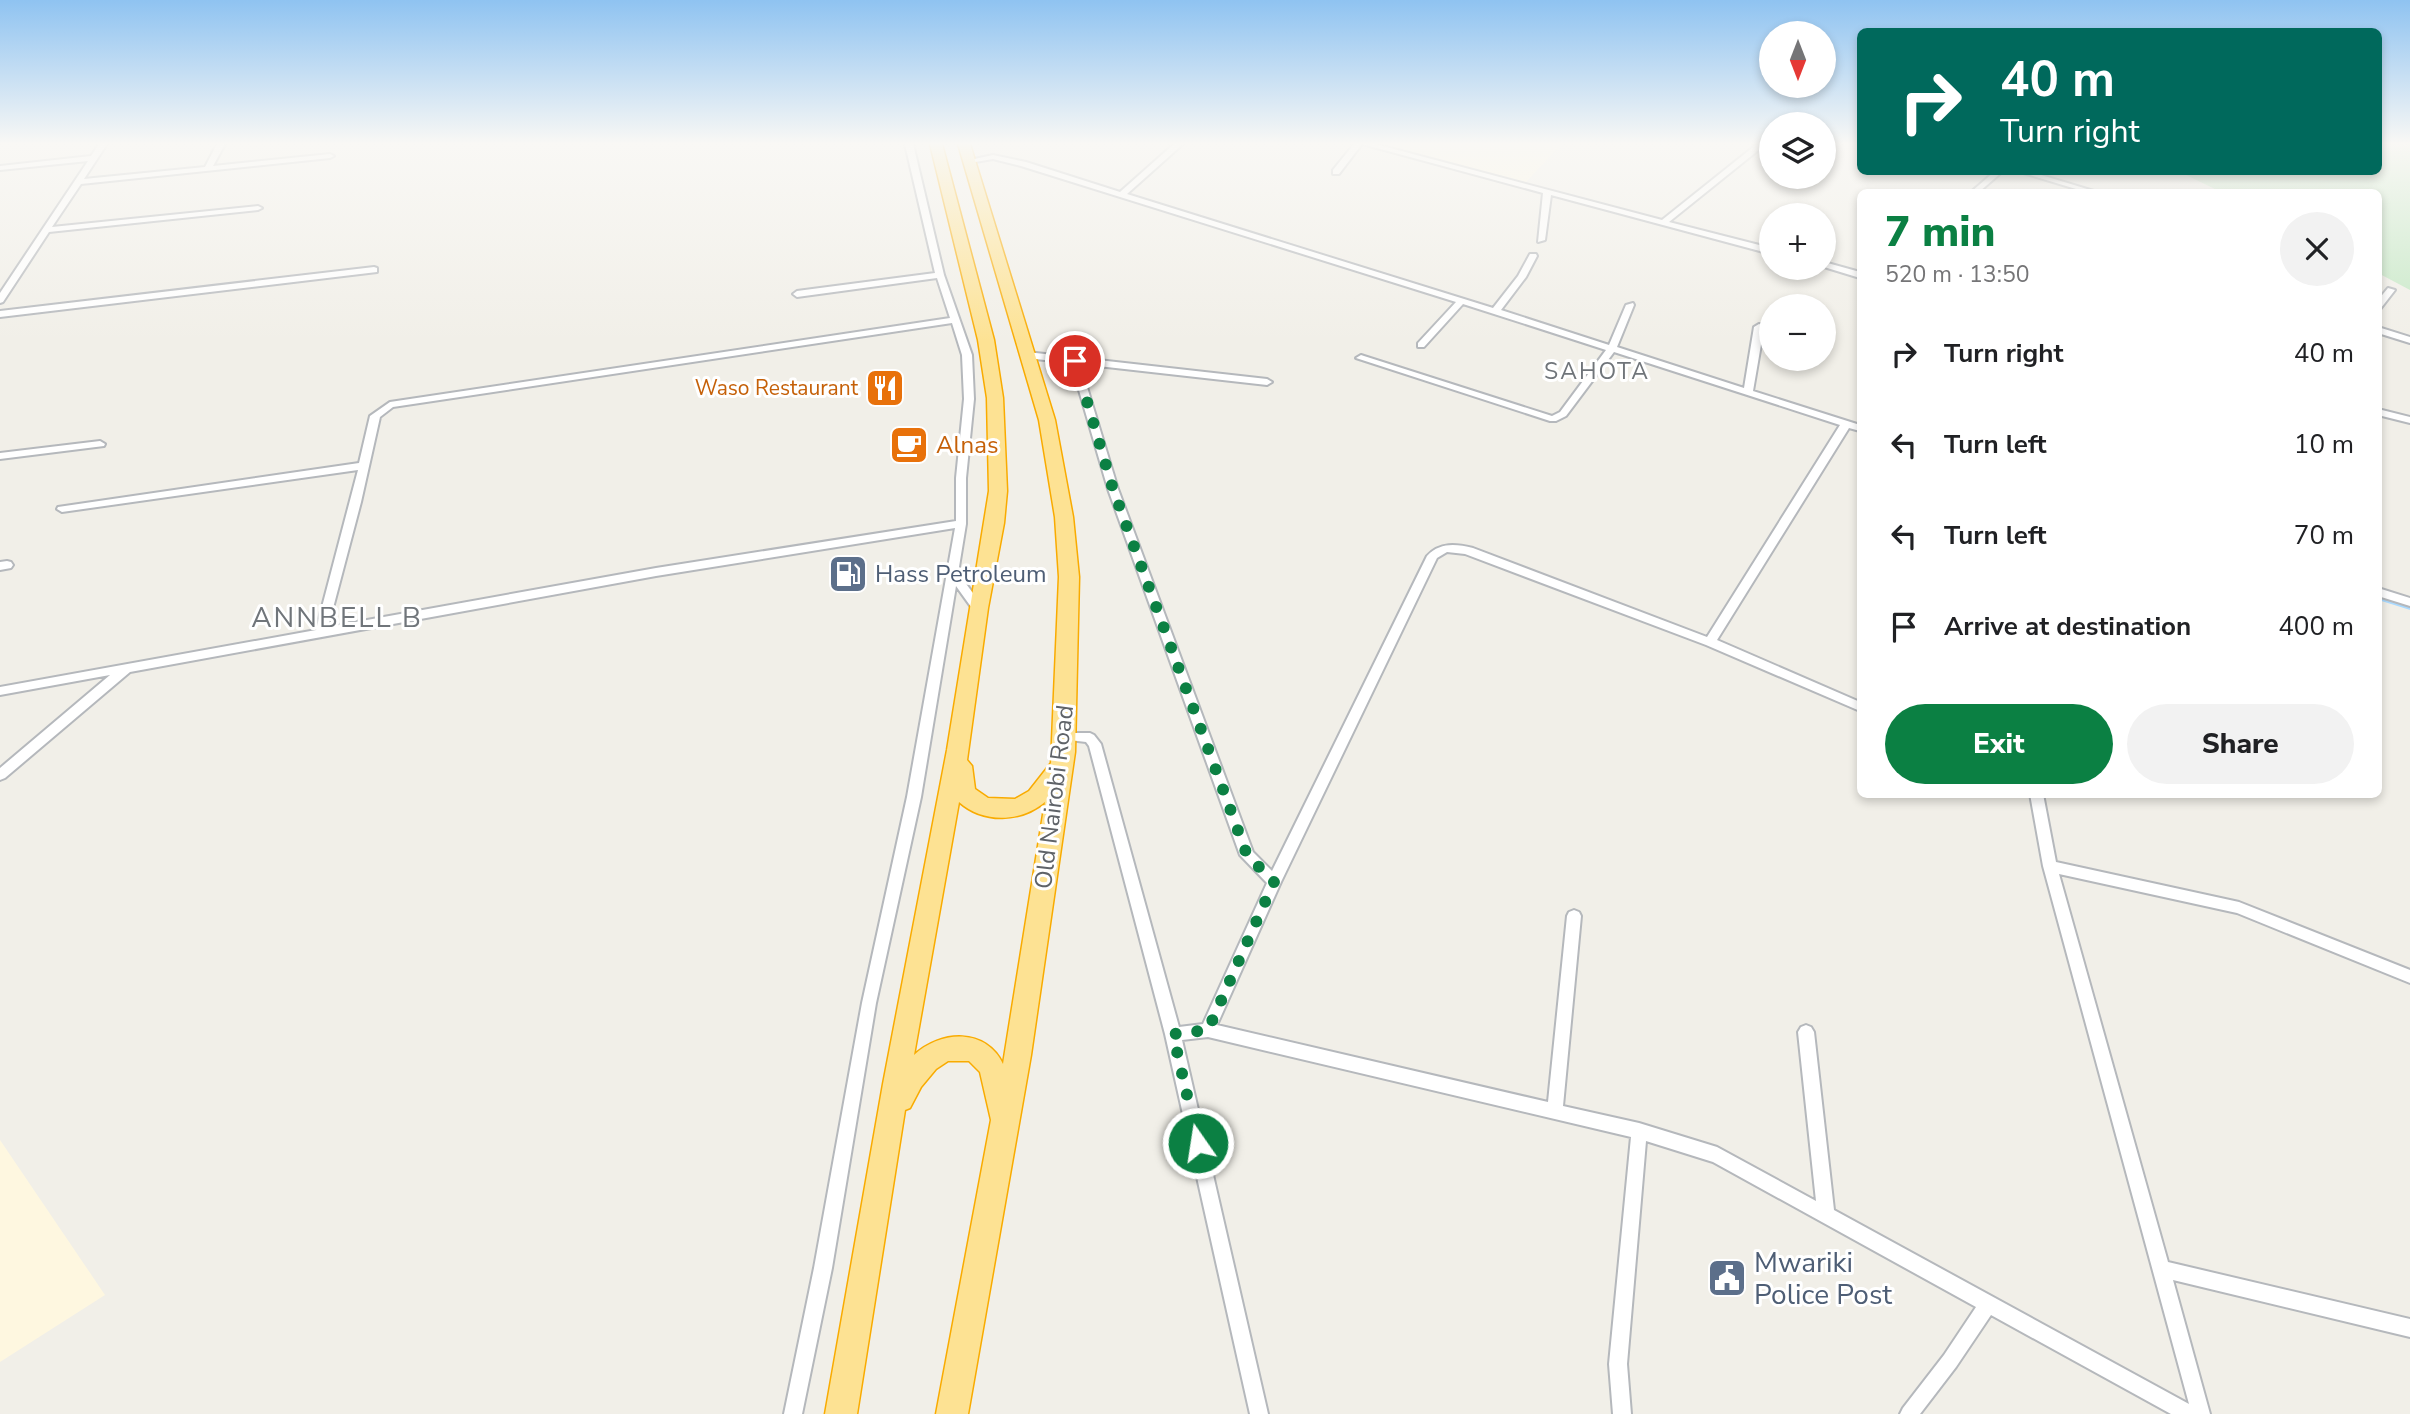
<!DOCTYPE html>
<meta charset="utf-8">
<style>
:root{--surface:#fff;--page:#f2f2f2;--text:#202124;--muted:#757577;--accent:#0b8043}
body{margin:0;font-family:"Nunito Sans",sans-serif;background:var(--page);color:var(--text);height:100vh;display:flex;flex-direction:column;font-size:26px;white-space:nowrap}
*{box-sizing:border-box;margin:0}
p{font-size:23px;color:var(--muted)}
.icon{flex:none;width:38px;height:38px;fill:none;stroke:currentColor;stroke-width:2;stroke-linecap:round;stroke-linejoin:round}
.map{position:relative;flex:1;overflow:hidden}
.side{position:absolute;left:1857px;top:189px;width:525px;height:609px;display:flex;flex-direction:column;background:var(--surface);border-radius:10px;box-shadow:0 4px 10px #0003}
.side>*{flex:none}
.hud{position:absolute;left:1857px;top:28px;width:525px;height:147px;border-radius:10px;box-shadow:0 4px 10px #0003;background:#00695c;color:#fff;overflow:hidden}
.needle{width:46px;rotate:180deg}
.tools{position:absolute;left:1759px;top:21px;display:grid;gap:14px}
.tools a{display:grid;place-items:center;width:77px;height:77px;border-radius:50%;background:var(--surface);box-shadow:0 4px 10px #0003;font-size:35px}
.pin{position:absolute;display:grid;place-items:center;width:60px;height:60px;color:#fff;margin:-30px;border:4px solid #fff;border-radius:50%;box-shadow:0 2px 7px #0007}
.me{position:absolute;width:77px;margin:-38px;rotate:347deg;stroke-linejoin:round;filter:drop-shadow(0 0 5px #0008)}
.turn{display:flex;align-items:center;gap:24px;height:147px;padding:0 28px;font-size:32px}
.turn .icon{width:91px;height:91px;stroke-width:2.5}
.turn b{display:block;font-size:49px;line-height:60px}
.round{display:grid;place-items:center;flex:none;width:74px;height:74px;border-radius:37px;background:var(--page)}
.summary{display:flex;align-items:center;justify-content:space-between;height:119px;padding:0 28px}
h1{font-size:42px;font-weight:800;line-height:52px;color:var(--accent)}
.button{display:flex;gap:14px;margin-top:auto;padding:14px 28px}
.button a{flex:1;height:80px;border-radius:42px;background:var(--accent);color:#fff;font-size:28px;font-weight:800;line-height:80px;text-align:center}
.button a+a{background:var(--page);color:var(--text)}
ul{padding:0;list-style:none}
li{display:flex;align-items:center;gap:21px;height:91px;padding:0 28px}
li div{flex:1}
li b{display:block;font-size:26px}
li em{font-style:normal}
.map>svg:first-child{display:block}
.commercial{fill:#fef7e0}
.green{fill:#c5e8c5}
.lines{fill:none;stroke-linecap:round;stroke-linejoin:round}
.stream{stroke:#aadaff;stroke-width:3.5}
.street-casing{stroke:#b5b8bc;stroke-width:4}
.highway-casing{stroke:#f9ab00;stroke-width:3}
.street{fill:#fff;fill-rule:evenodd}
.highway{fill:#fde293;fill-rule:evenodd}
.route{stroke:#0b8043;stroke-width:12;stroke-dasharray:0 21.6}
.labels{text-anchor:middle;stroke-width:6;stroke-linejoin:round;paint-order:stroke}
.far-food-label{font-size:21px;fill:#c56008;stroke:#fff;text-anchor:end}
.far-quarter-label{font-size:23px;letter-spacing:2px;fill:#70757a;stroke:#fff}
.food-label{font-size:24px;fill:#c56008;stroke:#fff;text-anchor:start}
.service-label{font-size:24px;fill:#4e5e75;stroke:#fff;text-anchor:start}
.street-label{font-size:24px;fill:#5f6368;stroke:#fff}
.quarter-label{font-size:28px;letter-spacing:2px;fill:#70757a;stroke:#fff}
.near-service-label{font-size:28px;fill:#4e5e75;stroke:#fff;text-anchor:start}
</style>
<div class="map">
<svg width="2410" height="1414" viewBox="0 0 2410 1414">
<rect width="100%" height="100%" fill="#f1efe8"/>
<!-- commercial -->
<path class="commercial" d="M1377,144H1562L1526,182Z
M0,1140L105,1295L0,1362Z"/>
<!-- green -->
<path class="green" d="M2378,144H2410V290L2378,273V192H2221L2180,172H2378Z"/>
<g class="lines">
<!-- stream -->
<path class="stream" d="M2378,598L2410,608"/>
<defs>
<path id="street" d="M99,144H107L84,179L205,167L217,144H225L213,166L330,154L334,156L330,158L81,184L52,227L258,206L262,208L258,210L49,232L3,302L0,303V293L88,161L0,170V166L91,156Z
M905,144H913L944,275L972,355L974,399L966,478V524L958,573L984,608L982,611H974L956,586L921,797L876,1003L832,1268L802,1414H784L814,1268L862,1003L907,797L955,528L656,576L130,672L5,778L0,780V768L110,675L0,695V687L316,630L358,470L62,512L57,509L58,507L359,463L370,416L390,402L950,318L937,278L797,297L793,294L797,291L935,273ZM952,323L962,355L964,399L956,478V521L656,568L328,627L361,502L380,417L393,407Z
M1174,144H1183L1127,194L1493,308L1518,276L1530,254H1536L1537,256L1526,277L1501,310L1609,345L1626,305L1633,303L1634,305L1617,347L1744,388L1754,327L1759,324L1762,325L1764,327L1753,391L1860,425V431L1849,428L1717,640L1860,702V711L1706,645L1465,554L1447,552L1437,558L1281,882L1217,1025L1548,1102L1567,916L1569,912L1574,910L1579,912L1581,916L1563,1106L1639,1123L1717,1147L1816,1201L1798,1032L1801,1027L1806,1025L1811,1027L1814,1032L1834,1210L2189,1404L2043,866L2030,794H2043L2056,862L2239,902L2410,970V983L2237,913L2059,874L2168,1262L2410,1319V1337L2173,1280L2210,1414H2171L1991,1315L1956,1367L1920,1414H1900L1903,1408L1944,1355L1976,1307L1713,1162L1646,1141L1627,1364L1631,1414H1613L1609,1364L1631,1137L1208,1037L1182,1040L1268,1414H1250L1165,1034L1089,746L1086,742L1061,739L1059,736L1061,733H1090L1094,735L1101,744L1179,1027L1203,1024L1267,883L1240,855L1108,489L1071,363L1027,358L1022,355L1027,352L1267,379L1272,382L1267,385L1080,364L1118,489L1253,852L1272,871L1427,556C1440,542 1456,544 1473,548L1707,637L1840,425L1614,352L1566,416L1556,421H1550L1356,358L1361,355L1364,356L1552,416L1560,412L1606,350L1463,304L1424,347H1418V343L1456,302L1021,166L993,159L969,163L965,161L993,155L1026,162L1120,192Z
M1354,144H1362L1339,174H1333V170Z
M1362,144H1375L1662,220L1757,144H1766L1669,222L1771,248V254L1551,195L1545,240L1538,242L1543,193Z
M1994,172H2002L1979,192H1971Z
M2020,172H2031L2097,192H2086Z
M1824,262L1860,272V278L1824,267Z
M374,267L377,268V272L0,317V311Z
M2388,288L2395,290L2381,308L2378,309V300Z
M2378,327L2410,337V343L2378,333Z
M2378,409L2410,417V423L2378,415Z
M100,441L105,444L104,446L0,459V453Z
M7,561L11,562L13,565L11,568L0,570V562Z
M2378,588L2410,598V606L2378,596Z"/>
<path id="highway" d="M930,144H942L994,340L1003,398L1007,491L1004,523L988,608L967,760L972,766L975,789L988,798L1015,799L1029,791L1051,763L1059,577L1055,517L1039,420L958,144H970L1055,420L1073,517L1079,577L1075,752L1031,1055L968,1414H936L991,1120L980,1072L969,1061H948L936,1069L921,1087L910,1108L905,1110L857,1414H825L883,1084L947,750L989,491L987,398L978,340ZM959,802C984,824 1021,822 1045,802L1003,1064C986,1028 941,1030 914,1055Z"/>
</defs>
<!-- street casing -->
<use href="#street" class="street-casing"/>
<!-- highway casing -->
<use href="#highway" class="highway-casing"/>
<!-- street -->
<use href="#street" class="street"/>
<!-- highway -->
<use href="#highway" class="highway"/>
</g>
<!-- sky -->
<linearGradient id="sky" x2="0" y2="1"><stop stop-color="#8fc3f1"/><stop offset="0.42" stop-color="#f9f8f5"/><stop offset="1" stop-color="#f9f8f5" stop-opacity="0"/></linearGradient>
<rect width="2410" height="342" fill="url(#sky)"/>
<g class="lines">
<!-- route -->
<path class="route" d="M1075,361L1113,489L1247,855L1274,882L1208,1030L1173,1034L1198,1143"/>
</g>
<!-- icons -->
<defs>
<symbol id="restaurant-square" viewBox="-11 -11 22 22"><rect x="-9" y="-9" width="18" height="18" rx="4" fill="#e8710a" stroke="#fff"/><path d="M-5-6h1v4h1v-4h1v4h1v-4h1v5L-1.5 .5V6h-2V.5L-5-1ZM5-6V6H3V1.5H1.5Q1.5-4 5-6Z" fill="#fff"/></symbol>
<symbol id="cafe-square" viewBox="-11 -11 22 22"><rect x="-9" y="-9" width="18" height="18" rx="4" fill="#e8710a" stroke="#fff"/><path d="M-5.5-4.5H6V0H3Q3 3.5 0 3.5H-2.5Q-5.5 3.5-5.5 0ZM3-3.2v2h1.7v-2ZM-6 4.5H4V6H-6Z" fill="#fff"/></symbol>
<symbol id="fuel-square" viewBox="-11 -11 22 22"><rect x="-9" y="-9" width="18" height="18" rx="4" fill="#5c6f8a" stroke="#fff"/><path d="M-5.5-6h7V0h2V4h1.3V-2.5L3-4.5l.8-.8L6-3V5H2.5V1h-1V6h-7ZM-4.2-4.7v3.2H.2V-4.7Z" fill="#fff"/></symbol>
<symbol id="civic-square" viewBox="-11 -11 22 22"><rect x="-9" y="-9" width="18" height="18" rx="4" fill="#5c6f8a" stroke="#fff"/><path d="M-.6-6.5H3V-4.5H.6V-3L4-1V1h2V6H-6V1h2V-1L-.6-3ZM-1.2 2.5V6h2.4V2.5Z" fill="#fff"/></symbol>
</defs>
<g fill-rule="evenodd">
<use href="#restaurant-square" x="863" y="366" width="44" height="44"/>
<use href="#cafe-square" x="887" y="423" width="44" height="44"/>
<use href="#fuel-square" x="826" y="552" width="44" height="44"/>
<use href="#civic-square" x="1705" y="1256" width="44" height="44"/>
</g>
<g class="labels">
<!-- far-food labels -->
<g class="far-food-label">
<text x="858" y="395">Waso Restaurant</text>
</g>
<!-- far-quarter labels -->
<g class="far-quarter-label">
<text x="1597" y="379">SAHOTA</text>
</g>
<!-- food labels -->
<g class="food-label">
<text x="936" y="453">Alnas</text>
</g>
<!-- service labels -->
<g class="service-label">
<text x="875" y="582">Hass Petroleum</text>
</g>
<!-- street labels -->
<g class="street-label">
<text transform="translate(1054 797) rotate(-83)" y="8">Old Nairobi Road</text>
</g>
<!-- quarter labels -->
<g class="quarter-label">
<text x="337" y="627">ANNBELL B</text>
</g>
<!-- near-service labels -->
<g class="near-service-label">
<text x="1754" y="1272">Mwariki<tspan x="1754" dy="32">Police Post</tspan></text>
</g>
</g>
</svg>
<div class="tools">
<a><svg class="needle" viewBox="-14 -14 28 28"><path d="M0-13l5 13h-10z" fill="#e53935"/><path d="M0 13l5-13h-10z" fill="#757577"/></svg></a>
<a><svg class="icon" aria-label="layers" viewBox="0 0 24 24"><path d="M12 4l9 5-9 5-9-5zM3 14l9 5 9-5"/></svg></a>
<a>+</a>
<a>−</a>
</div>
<div class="pin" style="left:1075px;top:361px;background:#d93025"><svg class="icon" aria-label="arrive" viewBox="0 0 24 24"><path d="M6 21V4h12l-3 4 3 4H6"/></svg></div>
<svg class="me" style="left:1198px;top:1143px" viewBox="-20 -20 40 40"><circle r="17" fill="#0b8043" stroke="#fff" stroke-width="3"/><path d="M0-11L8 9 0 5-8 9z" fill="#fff"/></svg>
<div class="hud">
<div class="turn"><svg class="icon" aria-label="right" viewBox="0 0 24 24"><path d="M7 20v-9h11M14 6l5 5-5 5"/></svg><div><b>40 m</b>Turn right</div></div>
</div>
<section class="side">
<div class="summary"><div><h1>7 min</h1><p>520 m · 13:50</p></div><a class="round"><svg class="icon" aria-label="close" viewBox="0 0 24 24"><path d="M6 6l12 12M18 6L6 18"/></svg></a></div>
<ul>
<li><svg class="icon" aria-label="right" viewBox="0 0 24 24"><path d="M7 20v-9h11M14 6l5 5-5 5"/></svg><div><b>Turn right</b></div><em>40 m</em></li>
<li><svg class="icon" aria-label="left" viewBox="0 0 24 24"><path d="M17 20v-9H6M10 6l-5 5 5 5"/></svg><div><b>Turn left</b></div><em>10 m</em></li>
<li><svg class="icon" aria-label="left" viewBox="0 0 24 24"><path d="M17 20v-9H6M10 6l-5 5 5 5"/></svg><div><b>Turn left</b></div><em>70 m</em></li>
<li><svg class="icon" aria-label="arrive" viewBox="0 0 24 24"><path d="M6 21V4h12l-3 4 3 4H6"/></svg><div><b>Arrive at destination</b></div><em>400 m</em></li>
</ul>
<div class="button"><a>Exit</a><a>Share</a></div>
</section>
</div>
